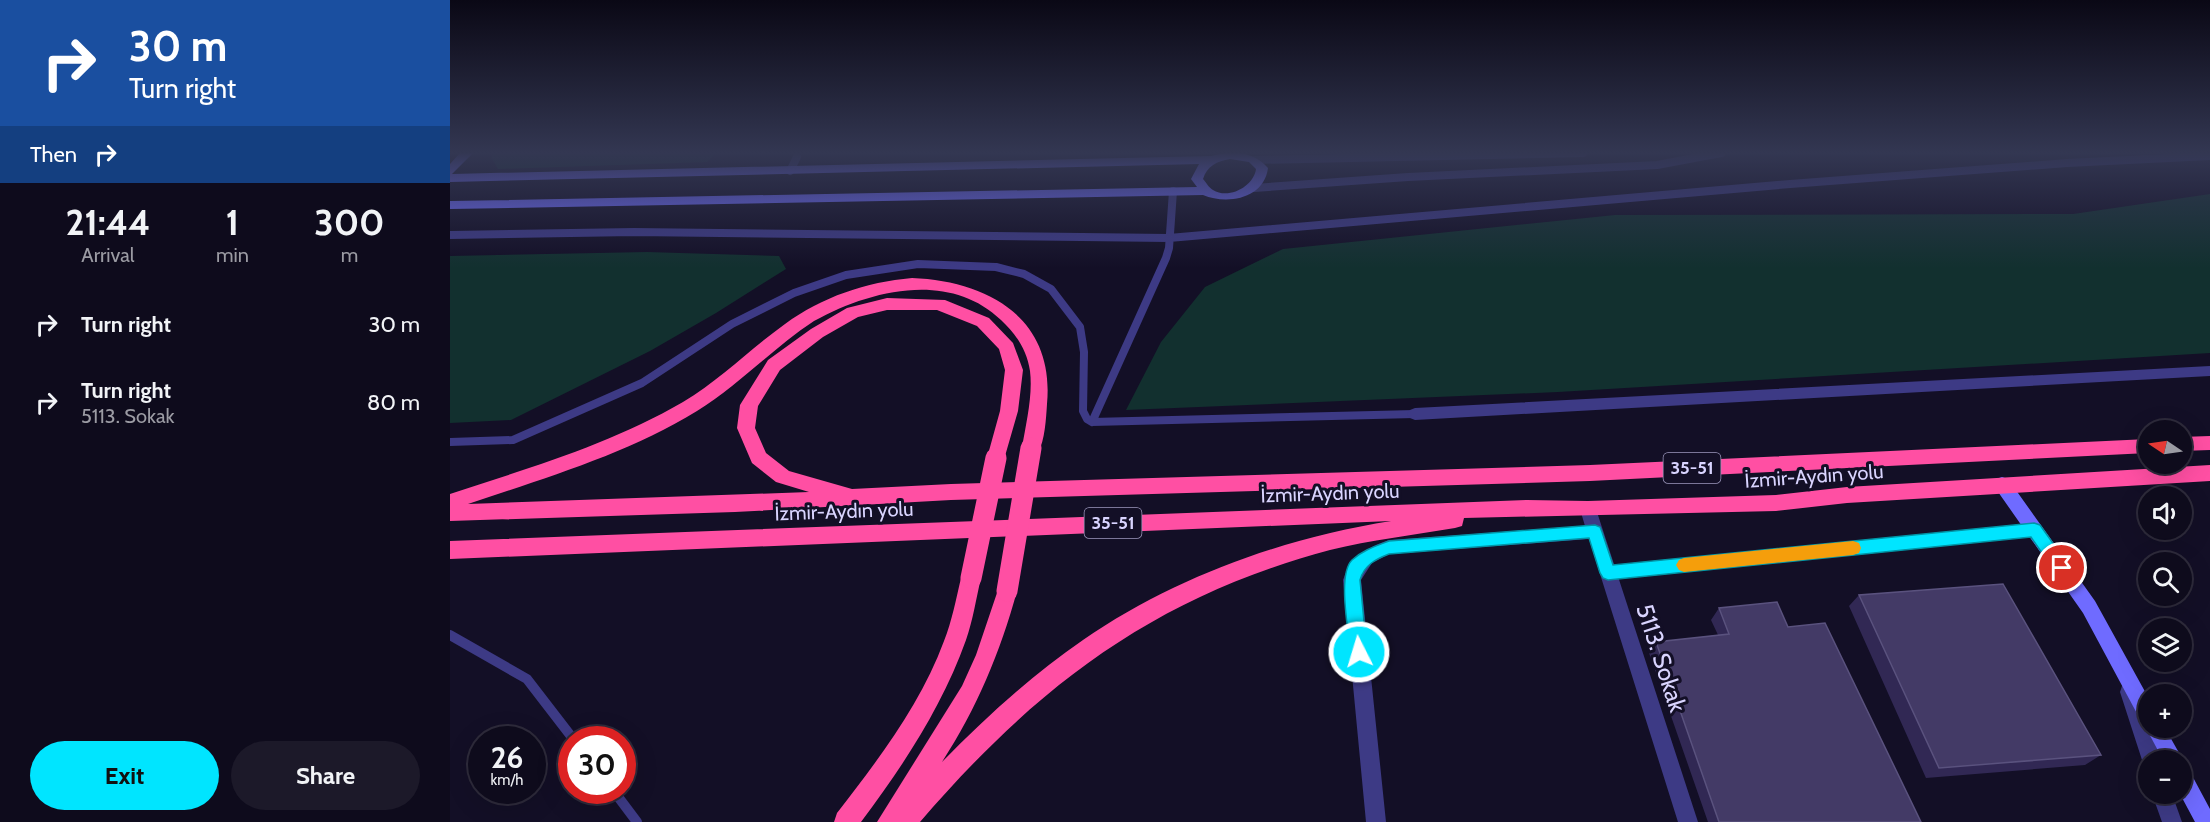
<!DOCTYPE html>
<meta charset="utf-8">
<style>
:root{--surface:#0e0b1c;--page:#1c1929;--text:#f1f3f6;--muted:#9b9ba3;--line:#2e2b3b;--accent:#00e5ff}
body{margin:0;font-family:Cabin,sans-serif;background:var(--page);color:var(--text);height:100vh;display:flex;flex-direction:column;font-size:22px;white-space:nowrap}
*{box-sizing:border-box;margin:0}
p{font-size:20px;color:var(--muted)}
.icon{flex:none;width:33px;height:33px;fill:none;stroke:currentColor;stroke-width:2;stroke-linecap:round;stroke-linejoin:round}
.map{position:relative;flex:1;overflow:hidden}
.side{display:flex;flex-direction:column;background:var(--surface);width:450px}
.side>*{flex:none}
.banner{background:#1a4fa0;color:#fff;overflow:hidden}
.needle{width:39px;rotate:283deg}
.tools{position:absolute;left:1688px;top:420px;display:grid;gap:12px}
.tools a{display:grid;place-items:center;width:54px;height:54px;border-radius:50%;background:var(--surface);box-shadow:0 6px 24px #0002,0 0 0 2px var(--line);font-size:30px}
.speed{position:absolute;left:18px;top:726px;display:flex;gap:12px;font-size:30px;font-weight:700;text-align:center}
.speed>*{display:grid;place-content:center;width:78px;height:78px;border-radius:50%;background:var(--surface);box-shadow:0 6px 24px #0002,0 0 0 2px var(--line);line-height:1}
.speed small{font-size:15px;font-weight:400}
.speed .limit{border:9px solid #d22;background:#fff;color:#111}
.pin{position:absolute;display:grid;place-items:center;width:51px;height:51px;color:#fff;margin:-26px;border:3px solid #fff;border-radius:50%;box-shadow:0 2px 6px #0007}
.me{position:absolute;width:66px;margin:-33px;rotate:355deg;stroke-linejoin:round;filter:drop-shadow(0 0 4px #0008)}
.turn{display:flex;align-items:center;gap:21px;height:126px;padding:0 30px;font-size:27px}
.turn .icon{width:78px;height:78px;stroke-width:2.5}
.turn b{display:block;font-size:42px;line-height:51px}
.then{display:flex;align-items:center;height:57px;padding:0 30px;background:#0003;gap:12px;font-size:22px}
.eta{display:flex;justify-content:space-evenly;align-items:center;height:102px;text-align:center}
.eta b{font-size:36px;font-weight:800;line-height:42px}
.cta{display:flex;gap:12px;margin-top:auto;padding:12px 30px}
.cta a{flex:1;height:69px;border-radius:36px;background:var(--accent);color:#111;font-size:24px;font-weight:800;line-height:69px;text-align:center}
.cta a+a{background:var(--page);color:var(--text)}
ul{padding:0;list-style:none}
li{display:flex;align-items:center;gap:18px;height:78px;padding:0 30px}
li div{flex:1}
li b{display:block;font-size:22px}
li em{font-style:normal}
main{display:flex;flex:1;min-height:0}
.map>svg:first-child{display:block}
.green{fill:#12302f}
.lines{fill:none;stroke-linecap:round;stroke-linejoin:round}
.lane-far1{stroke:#3d3a85;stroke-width:8}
.lane{stroke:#3d3a85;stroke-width:10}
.street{fill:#3d3a85;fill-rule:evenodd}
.secondary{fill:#6f6bff;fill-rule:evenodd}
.highway{fill:#ff4fa3;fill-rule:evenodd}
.highway-bridge{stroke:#ff4fa3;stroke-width:21}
.wall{fill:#312854}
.building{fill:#433a66;stroke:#5a527e;stroke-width:1.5}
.route{fill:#00e5ff;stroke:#0095a6;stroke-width:1.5}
.slow{fill:#f59e0b}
.labels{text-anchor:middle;stroke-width:6;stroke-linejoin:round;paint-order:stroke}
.shield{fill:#130f26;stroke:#9e99be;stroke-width:1.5}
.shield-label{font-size:18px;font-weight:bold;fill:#d9d4ff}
.street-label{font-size:20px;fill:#d9d4ff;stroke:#130f26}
.near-street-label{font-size:24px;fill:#d9d4ff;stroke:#130f26}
</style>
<main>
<section class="side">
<div class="banner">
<div class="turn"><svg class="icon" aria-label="right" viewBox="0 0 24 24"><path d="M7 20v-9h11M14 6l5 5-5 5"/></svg><div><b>30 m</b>Turn right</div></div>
<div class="then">Then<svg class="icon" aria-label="right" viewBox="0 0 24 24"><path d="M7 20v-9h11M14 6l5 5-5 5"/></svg></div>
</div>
<div class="eta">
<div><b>21:44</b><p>Arrival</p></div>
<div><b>1</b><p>min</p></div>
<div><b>300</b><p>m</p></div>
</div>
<ul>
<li><svg class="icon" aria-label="right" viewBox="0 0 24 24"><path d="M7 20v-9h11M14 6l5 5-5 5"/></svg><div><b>Turn right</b></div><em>30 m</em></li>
<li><svg class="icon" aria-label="right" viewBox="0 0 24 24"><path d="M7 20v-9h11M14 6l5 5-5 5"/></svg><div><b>Turn right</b><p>5113. Sokak</p></div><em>80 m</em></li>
</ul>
<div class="cta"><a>Exit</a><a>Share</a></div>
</section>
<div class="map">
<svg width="1760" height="822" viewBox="0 0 1760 822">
<rect width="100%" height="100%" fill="#130f26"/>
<!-- green -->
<path class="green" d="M45,153H266L257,162L48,169L41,157Z
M1760,194V353L1108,392L676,410L711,342L755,287L833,249L1165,215L1623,214Z
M197,252L329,256L336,269L266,313L200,351L61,420L0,423V256Z"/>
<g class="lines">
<!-- lane-far1 -->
<path class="lane-far1" d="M804,160L1133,153
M340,171L347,157
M804,188L958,177L1207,165L1271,153
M0,235L184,232L719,238L1340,184L1617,163L1760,156
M642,422L716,258L719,248L723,191
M0,442L63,440L192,383L282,324L344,293L396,275L468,264L546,267L574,274L601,289L630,327L634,352L633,411L637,419L642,422L965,414"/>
<!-- lane -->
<path class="lane" d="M1158,573L1584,530
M0,635L77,679L124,740
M163,790L187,822"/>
<!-- street -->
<path class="street" d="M1760,366V376L965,420L960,418L957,414L960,410L965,408Z
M1138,502L1144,504L1146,509L1248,822H1228L1139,539L939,554L922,563L911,580L936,822H916L893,580C902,556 916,548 939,540L1135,526L1130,509L1132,504Z
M1679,683L1686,686C1691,698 1698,714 1698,728H1700L1712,760H1698V768L1692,760L1670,692L1672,686Z
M1702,794H1722L1732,822H1712Z"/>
<!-- secondary -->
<path class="secondary" d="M10,153H23L2,174L761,156C781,150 804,151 818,168C814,199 777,205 753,195L0,209V201L747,187L741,179L749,164L0,182V164ZM780,159L799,162L806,169C804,186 779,200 763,190C759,188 756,182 753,179C757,166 767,161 780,159Z
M1552,477L1558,479L1645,601L1698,697V728H1715L1733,760L1731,764V760H1713L1696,728L1697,724L1691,721L1633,613L1546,489L1544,484L1546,479Z
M1731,765L1738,768L1760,809V822H1745L1730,794Z"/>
<!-- highway -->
<path class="highway" d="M462,278C538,281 605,318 597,404C596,419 595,440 588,453L581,455L574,453L572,448C576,423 583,396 580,371C577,350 566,334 551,320C499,270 420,290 364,321C323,348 289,385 247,411C177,454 95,478 18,504L359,492L326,482L302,463L287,428L290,405L318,360L361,329L397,308L437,298L495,300L539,318L563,343L573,370L568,411L553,463L546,466L539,463L537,458L550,411L555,370L549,349L527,326L487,310H437L408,317L373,337L330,370L308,406L305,428L316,453L339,471L402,489L501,484L1140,465L1698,439V453L1140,481L501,500L285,512L0,521V494C79,468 161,444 233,402C270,380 300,349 335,324C372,297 416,282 462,278Z
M1760,436V450L1731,451V437Z
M1760,465V481L1397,503L1326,511L1014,518L1012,526L1005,528C963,535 921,540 880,550C704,597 587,686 470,822H427L512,686L526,655L550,584L557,582L564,584L567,591C550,653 527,708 492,762C535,718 582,675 633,640C723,578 833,538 941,521L0,559V541L1077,500L1138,501L1326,495L1397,487Z
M521,569L528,572L531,578C526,599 523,620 516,640C492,707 453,766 411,822H384L387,813C428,760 471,704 494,641C502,621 506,599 511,578L514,572Z"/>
<!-- highway-bridge -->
<path class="highway-bridge" d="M521,578L546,458
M557,591L581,448"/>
</g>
<!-- wall -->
<path class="wall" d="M1409,595L1651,755L1635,765L1476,778L1399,606Z
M1269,608L1338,627L1471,822H1258L1199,653L1206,642L1268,635L1261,620Z"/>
<!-- building -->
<path class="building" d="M1553,584L1651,755L1489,768L1409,595Z
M1327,602L1338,627L1375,623L1471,822H1269L1206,642L1279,634L1269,608Z"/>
<!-- sky -->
<linearGradient id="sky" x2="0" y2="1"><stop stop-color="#0a0815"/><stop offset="0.57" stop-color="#333752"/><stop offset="1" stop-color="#333752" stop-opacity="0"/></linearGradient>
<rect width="1760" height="268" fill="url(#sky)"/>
<!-- route -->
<path class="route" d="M1584,523L1590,525L1617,563L1619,568L1617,573L1612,575L1606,573L1581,537L1158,580L1153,578L1150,573L1139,538L939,554C926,559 914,565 910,580L917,652L914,657L909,660L903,657L900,652C899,631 887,575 902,560C913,550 926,546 939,541L1145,525L1150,527L1152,532L1163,565Z"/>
<!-- slow -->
<path class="slow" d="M1403,541L1409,543L1411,548L1409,553L1403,555L1234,572L1229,570L1226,565L1229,560L1234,558Z"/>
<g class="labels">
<!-- shield labels -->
<g class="shield">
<rect x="1213.5" y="453" width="57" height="30" rx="4.5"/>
<rect x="634.5" y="508" width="57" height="30" rx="4.5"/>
</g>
<g class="shield-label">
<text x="1242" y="474">35-51</text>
<text x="663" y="529">35-51</text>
</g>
<!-- street labels -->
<g class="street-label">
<text transform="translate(1364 476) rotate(-4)" y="7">İzmir-Aydın yolu</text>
<text transform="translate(880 493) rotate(-2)" y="7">İzmir-Aydın yolu</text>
<text transform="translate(394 511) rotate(-2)" y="7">İzmir-Aydın yolu</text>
</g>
<!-- near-street labels -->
<g class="near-street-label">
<text transform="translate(1211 658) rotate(72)" y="8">5113. Sokak</text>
</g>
</g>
</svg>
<div class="tools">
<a><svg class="needle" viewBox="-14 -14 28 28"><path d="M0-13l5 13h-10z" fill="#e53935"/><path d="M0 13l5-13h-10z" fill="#9b9ba3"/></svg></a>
<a><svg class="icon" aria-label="sound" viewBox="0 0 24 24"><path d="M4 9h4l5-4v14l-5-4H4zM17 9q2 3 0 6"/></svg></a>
<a><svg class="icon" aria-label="search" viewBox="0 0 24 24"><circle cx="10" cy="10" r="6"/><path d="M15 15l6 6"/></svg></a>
<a><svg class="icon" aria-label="layers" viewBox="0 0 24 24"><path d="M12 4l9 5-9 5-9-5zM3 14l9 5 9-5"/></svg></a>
<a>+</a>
<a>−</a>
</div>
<div class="speed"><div>26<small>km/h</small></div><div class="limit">30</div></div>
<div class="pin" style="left:1612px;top:568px;background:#d93025"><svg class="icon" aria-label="arrive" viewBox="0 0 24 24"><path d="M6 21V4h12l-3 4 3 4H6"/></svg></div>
<svg class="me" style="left:909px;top:652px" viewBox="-20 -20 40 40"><circle r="17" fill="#00e5ff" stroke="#fff" stroke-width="3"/><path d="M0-11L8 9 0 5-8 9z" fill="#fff"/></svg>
</div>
</main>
